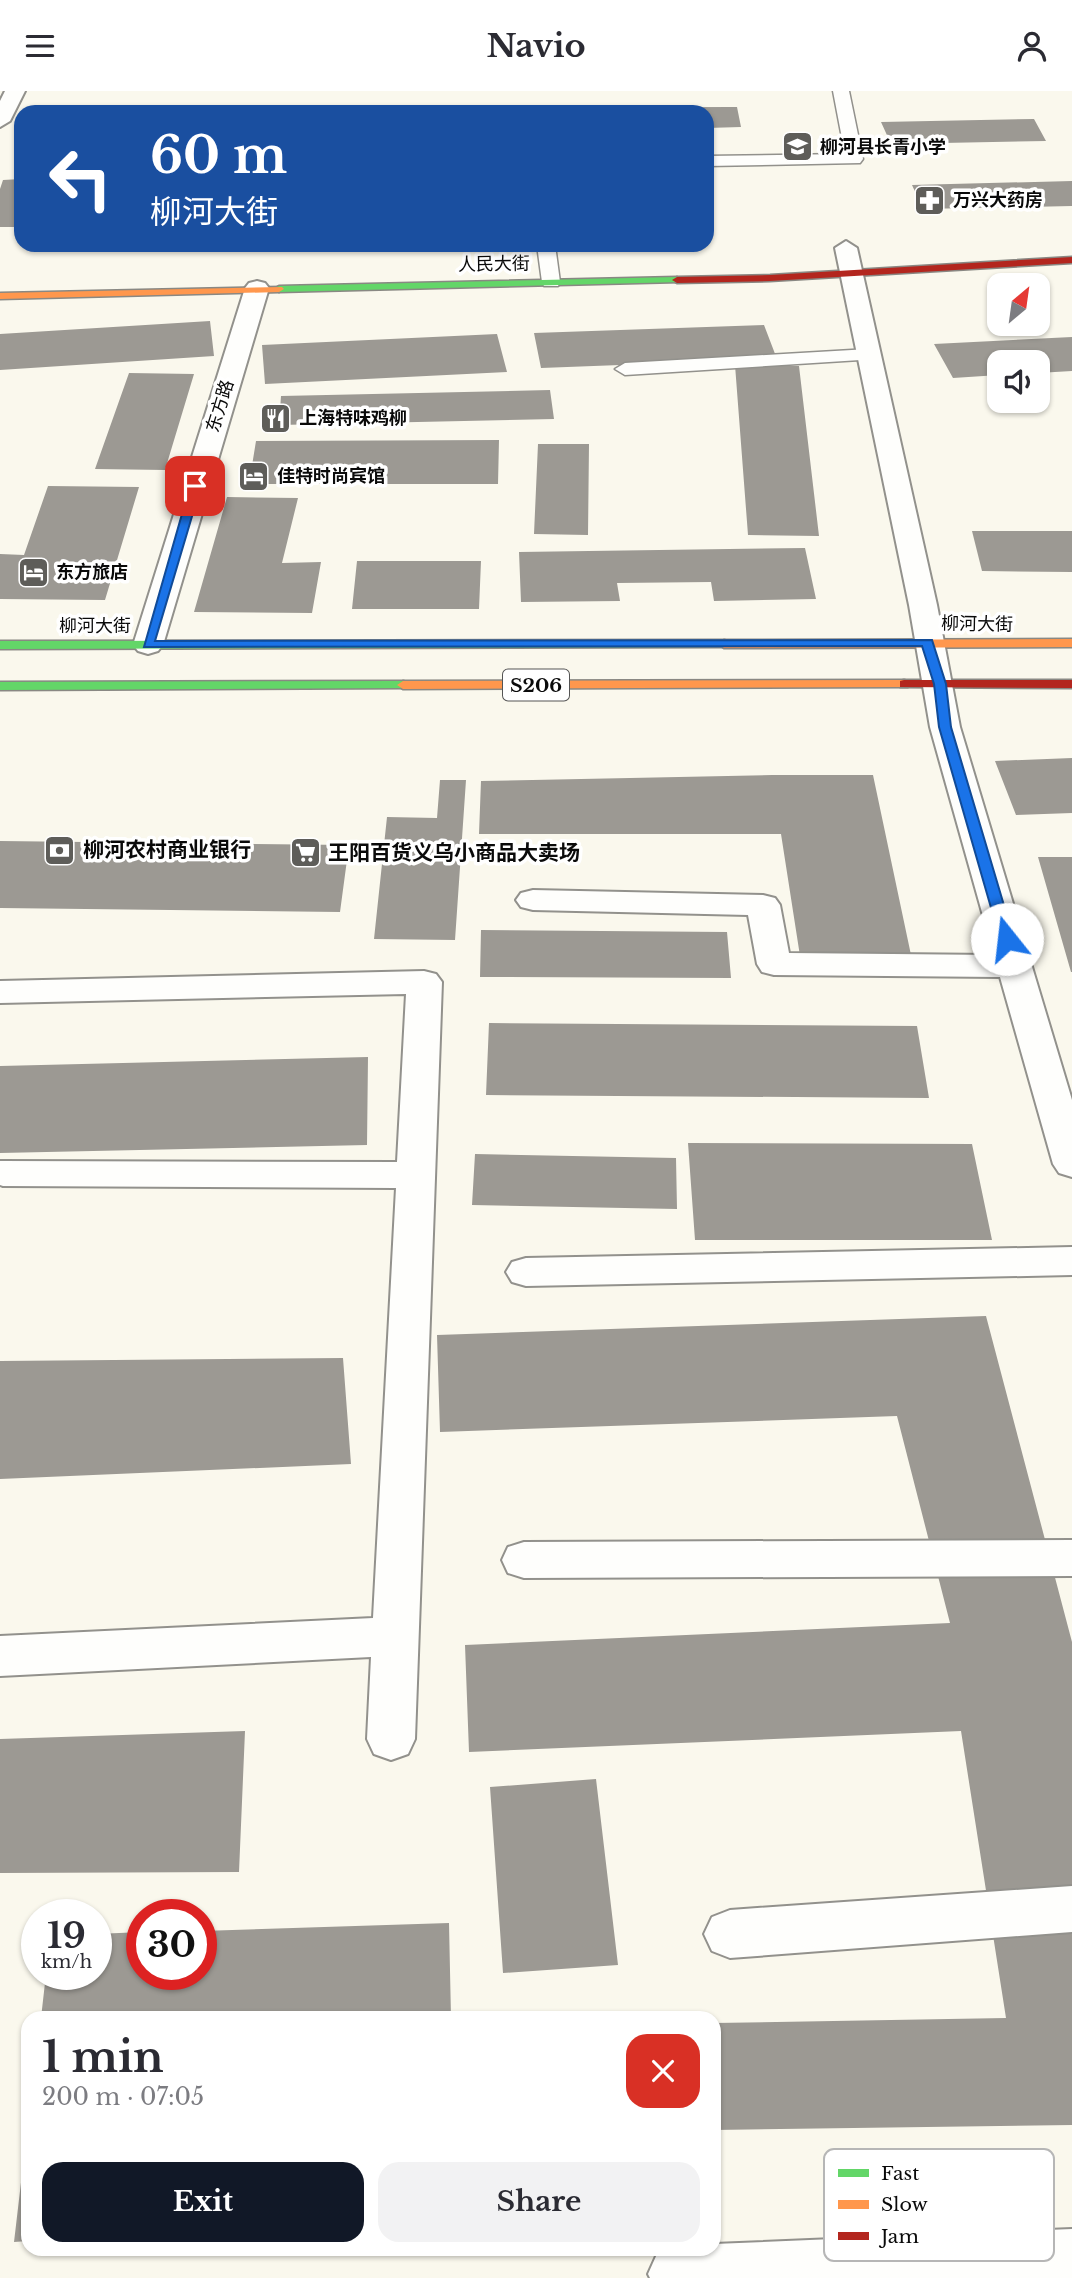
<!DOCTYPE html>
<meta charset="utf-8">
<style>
:root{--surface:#fff;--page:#f2f2f3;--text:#2b2b33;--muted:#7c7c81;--accent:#111827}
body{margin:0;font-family:"Libre Baskerville","Noto Sans SC",serif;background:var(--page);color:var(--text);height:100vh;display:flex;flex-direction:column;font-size:26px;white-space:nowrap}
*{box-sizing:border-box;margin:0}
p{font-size:23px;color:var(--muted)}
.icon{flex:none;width:38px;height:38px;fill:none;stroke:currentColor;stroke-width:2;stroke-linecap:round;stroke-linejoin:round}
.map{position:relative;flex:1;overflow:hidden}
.drawer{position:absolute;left:21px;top:1920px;width:700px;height:245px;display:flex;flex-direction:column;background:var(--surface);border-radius:21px;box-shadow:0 2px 5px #0004}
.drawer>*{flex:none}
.banner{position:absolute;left:14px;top:14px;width:700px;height:147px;border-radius:21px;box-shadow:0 2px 5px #0004;background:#1a4fa0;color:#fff;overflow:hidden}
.needle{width:46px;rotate:29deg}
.fabs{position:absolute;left:987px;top:182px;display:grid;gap:14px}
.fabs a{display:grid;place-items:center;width:63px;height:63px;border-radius:14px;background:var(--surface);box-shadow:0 2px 5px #0004;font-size:35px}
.speed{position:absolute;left:21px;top:1808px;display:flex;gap:14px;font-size:35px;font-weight:700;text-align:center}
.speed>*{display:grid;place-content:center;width:91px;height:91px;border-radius:50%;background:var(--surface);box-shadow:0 2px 5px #0004;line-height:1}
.speed small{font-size:18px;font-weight:400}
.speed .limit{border:10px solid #d22;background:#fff;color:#111}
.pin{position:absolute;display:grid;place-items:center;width:60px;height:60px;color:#fff;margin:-30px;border-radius:14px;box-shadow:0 4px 10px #0006}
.me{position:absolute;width:77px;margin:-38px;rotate:344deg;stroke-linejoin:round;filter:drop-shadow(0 0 5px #0008)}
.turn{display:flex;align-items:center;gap:24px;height:147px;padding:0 21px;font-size:32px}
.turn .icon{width:91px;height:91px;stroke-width:2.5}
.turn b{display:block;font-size:49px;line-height:60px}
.round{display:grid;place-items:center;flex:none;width:74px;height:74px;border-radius:21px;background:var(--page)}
.summary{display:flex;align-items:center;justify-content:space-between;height:119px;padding:0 21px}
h1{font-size:42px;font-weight:700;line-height:52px}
.button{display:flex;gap:14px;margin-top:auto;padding:14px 21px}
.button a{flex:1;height:80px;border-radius:21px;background:var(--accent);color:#fff;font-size:28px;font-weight:700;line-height:80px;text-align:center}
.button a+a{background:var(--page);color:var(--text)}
header{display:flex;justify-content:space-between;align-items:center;height:91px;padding:0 21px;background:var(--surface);font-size:32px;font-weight:700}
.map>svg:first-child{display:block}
.building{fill:#9c9993}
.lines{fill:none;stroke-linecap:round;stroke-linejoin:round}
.lane-casing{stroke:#92918c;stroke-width:3}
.street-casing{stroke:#92918c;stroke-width:4}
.fast-casing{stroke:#898883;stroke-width:3}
.slow-casing{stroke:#898883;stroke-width:3}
.jam-casing{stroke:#898883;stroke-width:3}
.lane{fill:#fefefc;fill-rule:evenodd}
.street{fill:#fefefc;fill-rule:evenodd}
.fast{fill:#63d668;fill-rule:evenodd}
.slow{fill:#ff974d;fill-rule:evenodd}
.jam{fill:#b3261e;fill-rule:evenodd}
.route{fill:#1a73e8;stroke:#114b97;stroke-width:2}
.labels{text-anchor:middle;stroke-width:7;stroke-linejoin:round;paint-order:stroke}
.far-poi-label{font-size:18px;font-weight:bold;fill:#0a0a0a;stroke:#fff;text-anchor:start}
.far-street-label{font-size:18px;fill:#0a0a0a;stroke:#fff}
.shield{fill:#fff;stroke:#545454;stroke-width:2}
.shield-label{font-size:19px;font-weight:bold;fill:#0a0a0a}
.poi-label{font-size:21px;font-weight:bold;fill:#0a0a0a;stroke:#fff;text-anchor:start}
.key{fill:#fff;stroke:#b6b6b6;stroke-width:2}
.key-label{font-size:19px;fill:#0a0a0a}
</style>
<header><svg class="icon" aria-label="menu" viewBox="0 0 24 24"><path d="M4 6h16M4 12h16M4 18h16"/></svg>Navio<svg class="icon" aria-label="person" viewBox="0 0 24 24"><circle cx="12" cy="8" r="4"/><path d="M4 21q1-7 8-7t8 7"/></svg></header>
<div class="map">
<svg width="1072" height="2187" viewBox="0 0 1072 2187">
<rect width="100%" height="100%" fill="#faf8ed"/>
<!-- building -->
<path class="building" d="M737,16L741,36L707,37V21H212V17Z
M1034,28L1046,50L891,53L881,31Z
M21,88V136H0V98L3,89Z
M1072,90V115L923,118L912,94Z
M210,230L214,265L0,279V243Z
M764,234L777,268L541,277L534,242Z
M497,243L507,281L265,293L262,254Z
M1072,246V280L1038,282V271H999V284L953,287L934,253Z
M735,274L799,275L819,445L748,444Z
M129,282L194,283L165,379L95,378Z
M550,299L554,328L279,334L281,305Z
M499,349L498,393H249L256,350Z
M538,353H589L588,444L534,443Z
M48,395L139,396L105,509L0,508V463L24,464Z
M227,406L298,407L282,472L321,471L312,522L194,521Z
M972,440H1072V481L982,480Z
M805,457L816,508L714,510L711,491L617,492L620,510L521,511L519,461Z
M357,470H481L479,518H352Z
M1072,667V722L1016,724L995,670Z
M772,684H873L911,864L800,865L781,743H479L481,690Z
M440,689H466L455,849L374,848L387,726L437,727Z
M0,750L349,754L340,821L0,817Z
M1038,766H1072V881H1071Z
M481,839L727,841L731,887L480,886Z
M489,932L917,935L929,1007L486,1004Z
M368,966L367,1054L0,1062V975Z
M688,1052L972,1053L992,1149H695Z
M475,1063L676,1067L677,1118L472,1114Z
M986,1225L1072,1551V2034L714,2039V1932L1006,1927L961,1640L469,1661L465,1554L950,1532L897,1325L440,1341L437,1244Z
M343,1267L351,1373L0,1388V1270Z
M245,1640L239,1781L0,1782V1648Z
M596,1688L618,1874L503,1882L490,1696Z
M449,1832L451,1927H41L46,1883H96V1843L142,1841V1883H201V1840Z
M26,2049L28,2150L14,2151Z"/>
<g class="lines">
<defs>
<path id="lane" d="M833,0H849L863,68L860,72L707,75V65L845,63Z
M537,154H555L560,191L558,195H544L542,191Z
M869,258L879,264L876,268L625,284L615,278L625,272Z"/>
<path id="street" d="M5,0H25L10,30L0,36V10Z
M846,150L857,157L937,514L960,636L1072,1009V1086L1059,1082L1053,1073L1000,886L774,884L762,881L757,873L748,824L533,819L521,816L516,809L521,802L533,799L763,804L775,807L780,814L789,862L994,864L930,636L909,514L835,157Z
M257,190L265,192L269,197L163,554L158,560L148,563L138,560L133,554L245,197L249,192Z
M424,880L436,883L442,891L415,1648L408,1663L391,1669L374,1663L367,1648L371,1566L0,1585V1545L373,1527L396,1097L3,1095L0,1094V1070L397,1071L406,903L0,912V890Z
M1072,1156V1184L526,1195L512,1191L506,1181L512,1171L526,1167Z
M1072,1449V1485L524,1487L508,1482L502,1469L508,1456L524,1451Z
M1072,1795V1841L730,1867L712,1860L704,1843L712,1826L730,1819Z
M1072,2138V2187H650L648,2183L657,2163L669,2158H714V2153Z"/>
<path id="fast" d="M677,186L682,189L680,191L279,201L274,198L279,195Z
M724,549L728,550V556L0,558V550Z
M403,590L407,591V597L0,599V591Z"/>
<path id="slow" d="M282,196L284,198L279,201L0,208V202Z
M1072,548V556L724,557L718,553L724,549Z
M904,589L908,590V596L403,598L397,594L403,590Z"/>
<path id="jam" d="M1072,166V172L770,190L677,192L672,189L677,186L770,184Z
M904,589H1072V597L900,596V590Z"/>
</defs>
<!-- lane casing -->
<use href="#lane" class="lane-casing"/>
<!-- street casing -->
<use href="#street" class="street-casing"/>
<!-- fast casing -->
<use href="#fast" class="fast-casing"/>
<!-- slow casing -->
<use href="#slow" class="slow-casing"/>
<!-- jam casing -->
<use href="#jam" class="jam-casing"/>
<!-- lane -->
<use href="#lane" class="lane"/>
<!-- street -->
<use href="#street" class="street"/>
<!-- fast -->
<use href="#fast" class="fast"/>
<!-- slow -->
<use href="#slow" class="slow"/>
<!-- jam -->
<use href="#jam" class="jam"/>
</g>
<!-- route -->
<path class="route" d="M195,392L201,395L155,550L932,549L946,593L951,636L1014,848L1007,853L1000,848L939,636L934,593L922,555L144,556L190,395Z"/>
<!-- icons -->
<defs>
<symbol id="school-square" viewBox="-11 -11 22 22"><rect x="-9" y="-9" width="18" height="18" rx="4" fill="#5e5d59" stroke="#fff"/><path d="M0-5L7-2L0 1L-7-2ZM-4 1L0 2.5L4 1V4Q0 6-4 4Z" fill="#fff"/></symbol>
<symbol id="pharmacy-square" viewBox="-11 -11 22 22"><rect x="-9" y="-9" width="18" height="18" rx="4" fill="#5e5d59" stroke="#fff"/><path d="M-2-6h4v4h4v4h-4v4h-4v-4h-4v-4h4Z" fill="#fff"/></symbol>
<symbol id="restaurant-square" viewBox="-11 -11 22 22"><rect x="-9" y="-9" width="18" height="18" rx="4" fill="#5e5d59" stroke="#fff"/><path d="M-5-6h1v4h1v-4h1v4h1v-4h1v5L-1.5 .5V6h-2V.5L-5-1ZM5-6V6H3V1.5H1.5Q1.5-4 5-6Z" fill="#fff"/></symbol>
<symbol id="hotel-square" viewBox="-11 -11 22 22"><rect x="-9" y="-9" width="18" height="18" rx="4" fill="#5e5d59" stroke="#fff"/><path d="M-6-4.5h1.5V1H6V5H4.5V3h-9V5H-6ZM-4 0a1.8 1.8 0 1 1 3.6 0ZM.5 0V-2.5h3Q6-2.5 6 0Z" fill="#fff"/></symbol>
<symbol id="bank-square" viewBox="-11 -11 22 22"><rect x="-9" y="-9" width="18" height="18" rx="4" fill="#5e5d59" stroke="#fff"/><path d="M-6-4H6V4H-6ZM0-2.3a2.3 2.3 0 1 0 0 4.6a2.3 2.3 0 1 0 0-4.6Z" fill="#fff"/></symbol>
<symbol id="supermarket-square" viewBox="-11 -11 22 22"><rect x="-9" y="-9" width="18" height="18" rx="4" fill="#5e5d59" stroke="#fff"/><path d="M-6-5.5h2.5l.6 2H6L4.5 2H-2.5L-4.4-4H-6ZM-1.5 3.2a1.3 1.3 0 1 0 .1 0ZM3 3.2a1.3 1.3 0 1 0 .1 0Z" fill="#fff"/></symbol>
</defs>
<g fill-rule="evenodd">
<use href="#school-square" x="780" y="38" width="35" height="35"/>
<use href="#pharmacy-square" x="912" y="92" width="35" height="35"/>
<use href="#restaurant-square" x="258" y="310" width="35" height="35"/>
<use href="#hotel-square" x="236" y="368" width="35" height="35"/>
<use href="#hotel-square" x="16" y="464" width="35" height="35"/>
<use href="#bank-square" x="42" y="742" width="35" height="35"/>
<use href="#supermarket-square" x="288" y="744" width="35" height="35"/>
</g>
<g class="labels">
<!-- far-poi labels -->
<g class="far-poi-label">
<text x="820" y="62">柳河县长青小学</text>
<text x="953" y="115">万兴大药房</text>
<text x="299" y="333">上海特味鸡柳</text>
<text x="277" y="391">佳特时尚宾馆</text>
<text x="56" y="487">东方旅店</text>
</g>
<!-- far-street labels -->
<g class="far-street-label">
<text transform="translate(494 173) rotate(-1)" y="6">人民大街</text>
<text transform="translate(220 315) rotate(-73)" y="6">东方路</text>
<text transform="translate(977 533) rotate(1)" y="6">柳河大街</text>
<text x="95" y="541">柳河大街</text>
</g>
<!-- shield labels -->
<rect class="shield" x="503" y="578.5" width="66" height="31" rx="5"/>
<g class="shield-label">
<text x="536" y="601">S206</text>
</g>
<!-- poi labels -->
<g class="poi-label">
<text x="83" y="766">柳河农村商业银行</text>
<text x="328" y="769">王阳百货义乌小商品大卖场</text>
</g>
</g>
<!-- legend -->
<rect x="824" y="2058" width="230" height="112" rx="10" class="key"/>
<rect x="838" y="2078" width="31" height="8" fill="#63d668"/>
<rect x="838" y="2109" width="31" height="9" fill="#ff974d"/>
<rect x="838" y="2141" width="31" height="8" fill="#b3261e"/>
<g class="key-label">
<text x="881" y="2089">Fast</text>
<text x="881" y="2120">Slow</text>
<text x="881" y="2152">Jam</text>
</g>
</svg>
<div class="fabs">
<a><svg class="needle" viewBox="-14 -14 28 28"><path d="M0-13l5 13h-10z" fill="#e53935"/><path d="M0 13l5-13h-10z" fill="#7c7c81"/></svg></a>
<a><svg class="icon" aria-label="sound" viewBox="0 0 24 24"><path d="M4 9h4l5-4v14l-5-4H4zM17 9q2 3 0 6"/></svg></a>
</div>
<div class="speed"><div>19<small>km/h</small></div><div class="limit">30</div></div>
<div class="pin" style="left:195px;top:395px;background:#d93025"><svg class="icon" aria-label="arrive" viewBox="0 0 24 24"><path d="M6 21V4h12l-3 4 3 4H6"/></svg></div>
<svg class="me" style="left:1007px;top:848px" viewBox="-20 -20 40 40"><circle r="19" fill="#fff"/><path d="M0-13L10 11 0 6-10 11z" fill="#1a73e8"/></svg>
<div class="banner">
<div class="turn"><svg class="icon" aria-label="left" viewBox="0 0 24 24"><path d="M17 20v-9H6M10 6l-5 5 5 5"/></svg><div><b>60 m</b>柳河大街</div></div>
</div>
<section class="drawer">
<div class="summary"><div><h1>1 min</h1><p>200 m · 07:05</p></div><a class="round" style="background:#d93025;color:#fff"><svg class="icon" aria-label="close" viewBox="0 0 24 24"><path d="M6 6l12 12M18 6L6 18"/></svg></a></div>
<div class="button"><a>Exit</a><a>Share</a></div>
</section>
</div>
